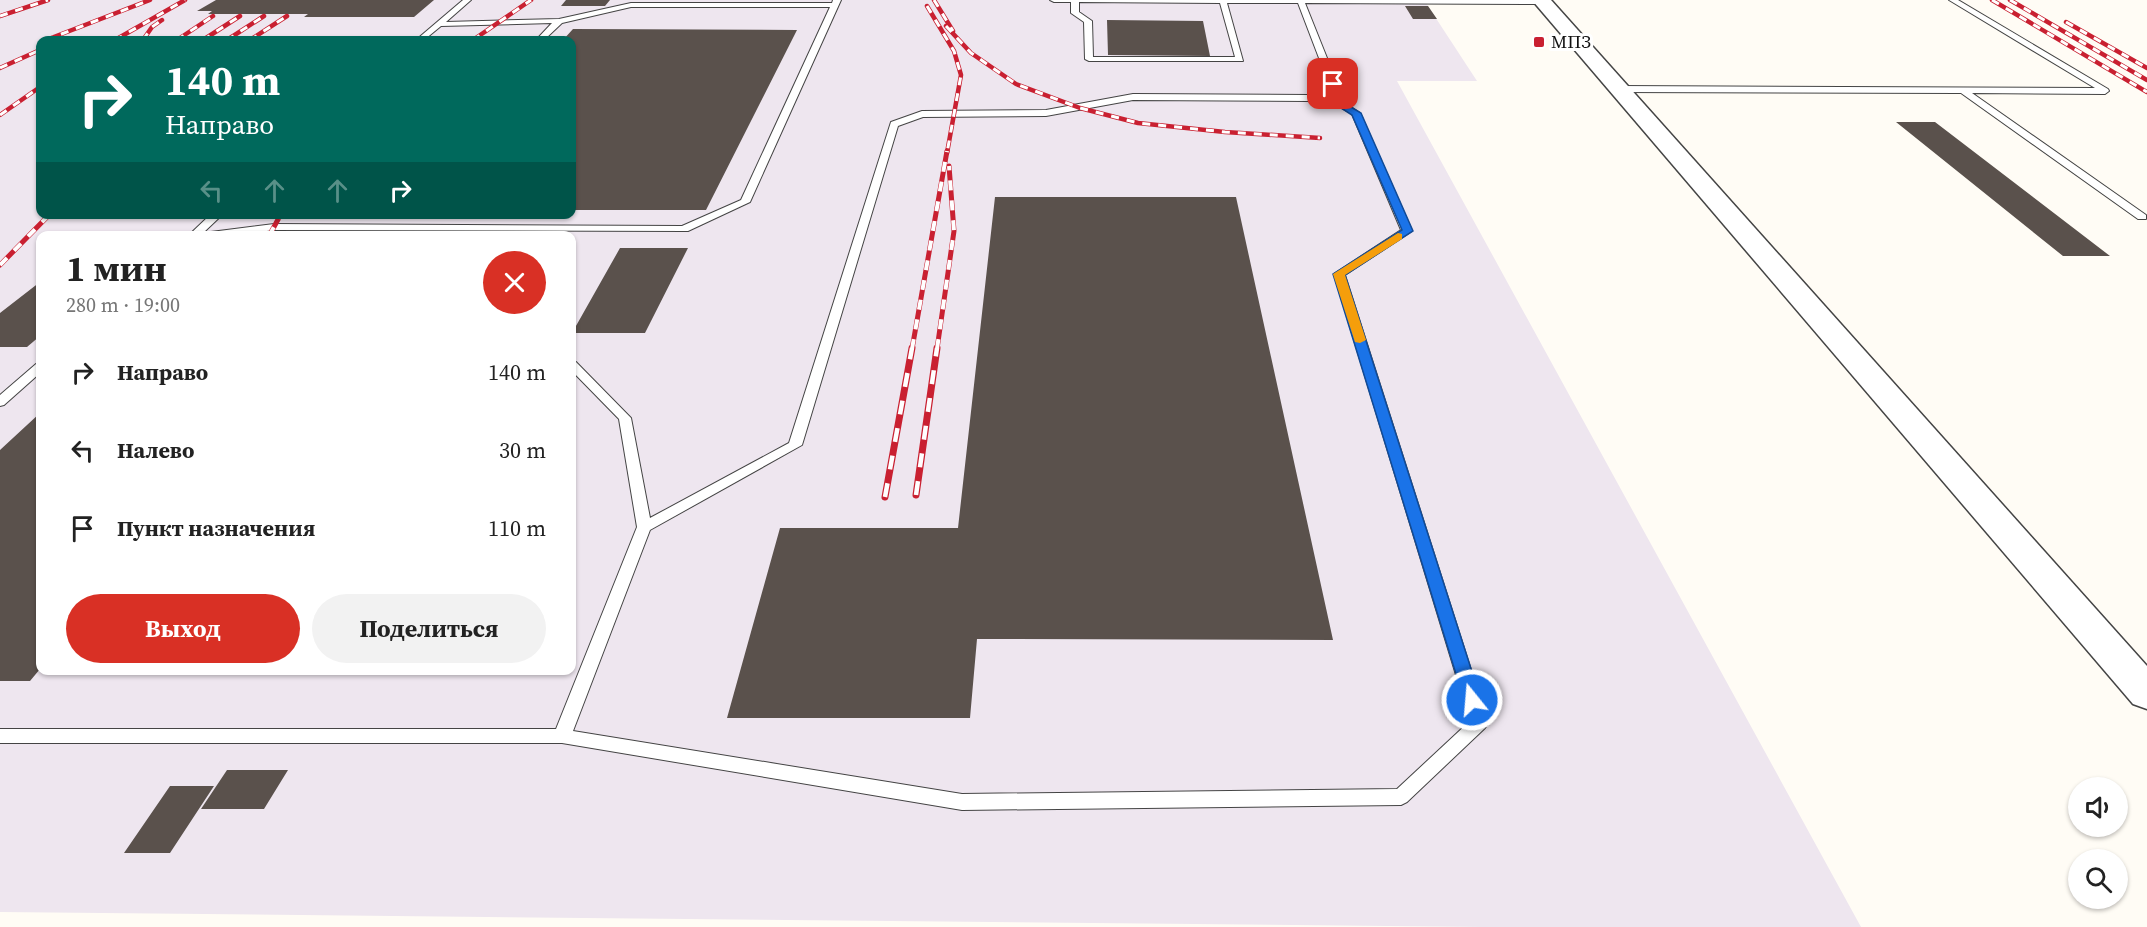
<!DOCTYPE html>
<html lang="ru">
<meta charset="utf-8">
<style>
:root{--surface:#fff;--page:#f2f2f2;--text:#222;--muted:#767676;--accent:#d93025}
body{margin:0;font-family:"Source Serif 4",serif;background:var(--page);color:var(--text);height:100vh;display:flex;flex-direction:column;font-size:22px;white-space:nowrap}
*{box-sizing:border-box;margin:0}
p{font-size:20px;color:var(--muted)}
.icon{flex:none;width:33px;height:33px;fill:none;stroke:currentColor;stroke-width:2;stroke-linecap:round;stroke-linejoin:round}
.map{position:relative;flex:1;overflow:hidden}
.sheet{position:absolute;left:36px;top:231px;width:540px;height:444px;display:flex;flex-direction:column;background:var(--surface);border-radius:12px;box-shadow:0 2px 4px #0004}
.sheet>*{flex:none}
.guide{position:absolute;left:36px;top:36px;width:540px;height:183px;border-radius:12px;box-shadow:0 2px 4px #0004;background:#00695c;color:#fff;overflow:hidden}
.fabs{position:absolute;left:2068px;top:777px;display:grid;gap:12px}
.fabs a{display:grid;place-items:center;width:60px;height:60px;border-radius:50%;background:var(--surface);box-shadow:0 2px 4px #0004;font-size:30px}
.pin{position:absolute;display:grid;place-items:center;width:51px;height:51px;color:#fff;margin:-26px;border-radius:12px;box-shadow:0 3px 9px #0006}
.me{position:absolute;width:66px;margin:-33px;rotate:343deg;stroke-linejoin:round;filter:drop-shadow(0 0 4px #0008)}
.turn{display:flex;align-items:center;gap:21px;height:126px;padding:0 30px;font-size:27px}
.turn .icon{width:78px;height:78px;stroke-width:2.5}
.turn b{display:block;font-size:42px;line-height:51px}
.lanes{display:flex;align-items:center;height:57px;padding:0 30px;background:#0003;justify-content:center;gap:30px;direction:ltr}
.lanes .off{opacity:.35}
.round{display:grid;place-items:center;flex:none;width:63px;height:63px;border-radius:32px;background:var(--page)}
.summary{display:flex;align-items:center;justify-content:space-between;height:102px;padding:0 30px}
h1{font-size:36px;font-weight:700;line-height:45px}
.primary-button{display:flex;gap:12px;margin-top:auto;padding:12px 30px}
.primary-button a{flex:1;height:69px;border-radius:36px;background:var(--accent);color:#fff;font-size:24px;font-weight:700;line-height:69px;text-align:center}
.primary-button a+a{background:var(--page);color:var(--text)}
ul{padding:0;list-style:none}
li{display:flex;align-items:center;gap:18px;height:78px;padding:0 30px}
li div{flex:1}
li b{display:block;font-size:22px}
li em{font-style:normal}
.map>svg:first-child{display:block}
.industrial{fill:#eee6ef;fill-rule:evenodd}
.building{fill:#5a514c}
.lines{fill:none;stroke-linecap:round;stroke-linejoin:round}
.service-casing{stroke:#444;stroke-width:2}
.tertiary-casing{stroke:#444;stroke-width:3}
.service{fill:#fff;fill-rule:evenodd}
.tertiary{fill:#fff;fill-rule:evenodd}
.rail-far2-casing{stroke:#c92031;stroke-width:4.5}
.rail-far1-casing{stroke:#c92031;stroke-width:5}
.rail-casing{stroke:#c92031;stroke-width:7}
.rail-far2{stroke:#fff;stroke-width:3;stroke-dasharray:8;stroke-linecap:butt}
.rail-far1{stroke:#fff;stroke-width:4;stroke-dasharray:10;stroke-linecap:butt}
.rail{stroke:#fff;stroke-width:4.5;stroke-dasharray:14;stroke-linecap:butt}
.route{fill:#1a73e8;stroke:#114b97;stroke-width:1.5}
.slow{fill:#f59e0b}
.poi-dot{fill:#c92031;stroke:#fff;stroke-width:2}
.labels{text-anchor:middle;stroke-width:6;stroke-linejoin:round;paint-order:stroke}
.far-poi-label{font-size:18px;fill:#111;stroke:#fff;text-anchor:start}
</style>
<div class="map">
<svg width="2147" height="927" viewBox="0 0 2147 927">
<rect width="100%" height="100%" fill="#fffcf5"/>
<!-- industrial -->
<path class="industrial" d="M0,0H1424L1477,81H1397L1861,927H1483L0,912ZM40,40H572V214H40ZM40,236H572V670H40Z"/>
<!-- building -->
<path class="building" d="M216,0H434L414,17H304L308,14H208L212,11H197Z
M566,0H610L605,6H561Z
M1405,6H1428L1437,19H1413Z
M1107,20L1203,21L1210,56L1108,55Z
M573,29L797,30L706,210H572V40H563Z
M1896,122H1935L2110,256H2063Z
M995,197H1236L1333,640L977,639L970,718H727L780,528H958Z
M620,248H688L645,333H572Z
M40,282V336L27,347H0V313Z
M40,413V669L30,681H0V450Z
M227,770H288L264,809H201Z
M170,786H214L170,853H124Z"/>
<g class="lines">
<defs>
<path id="service" d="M463,0H471L446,22L559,19L631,3H832L833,0H841L750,202L688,231L274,230L231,236H188L211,214H223L203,233L274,224L682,226L741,200L830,7H631L562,23L544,40H536L552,23L441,26L424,40H416Z
M1050,0H1544L1547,2L1543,4L1305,3L1345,103L1360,113L1412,231L1345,275L1488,723L1485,728L1407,802L1401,805L962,810L562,743H0V729H556L637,527L619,419L572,371V361L576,362L631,418L650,518L789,443L891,122L922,111L1046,110L1133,94L1309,95L1335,100L1298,3H1227L1243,61H1089L1085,59L1084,22L1071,13V2H1054ZM1079,2L1220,3L1235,57H1093L1092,21L1079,12ZM1133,100L1309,101L1338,106L1352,114L1401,230L1334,274L1470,721L1397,789L962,794L573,731L650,530L802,445L898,126L923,117L1046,116Z
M1949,0H1958L2108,89L2109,91L2105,94L1972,93L2146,215V219H2138L1961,93L1618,92L1614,89L1618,86L2095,88Z
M40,363V373L4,405L0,406V395L36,364Z"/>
<path id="tertiary" d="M1532,0H1551L2147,666V709L2133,704Z"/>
</defs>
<!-- service casing -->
<use href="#service" class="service-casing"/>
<!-- tertiary casing -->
<use href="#tertiary" class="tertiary-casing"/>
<!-- service -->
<use href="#service" class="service"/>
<!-- tertiary -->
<use href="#tertiary" class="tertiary"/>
<defs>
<path id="rail-far2" d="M934,0L953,31
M1992,0L2147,92
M2010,0L2147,80
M927,6L954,51L961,75L947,153
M0,16L48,0
M2066,22L2147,68
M946,26L971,53L1016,84L1080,108L1138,123L1225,132L1320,138
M46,40L150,0
M115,40L185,0
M143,40L152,27L162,20
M177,40L213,16
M203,40L240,16
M227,40L264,16
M250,40L287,16
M473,40L531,0
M0,68L40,50
M0,115L40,87"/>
<path id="rail-far1" d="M269,236L281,214
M0,265L50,214
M912,349L947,151
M937,349L954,231L949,166"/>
<path id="rail" d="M916,495L937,348
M885,497L912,348"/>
</defs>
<!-- rail-far2 casing -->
<use href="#rail-far2" class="rail-far2-casing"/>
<!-- rail-far1 casing -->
<use href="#rail-far1" class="rail-far1-casing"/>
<!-- rail casing -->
<use href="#rail" class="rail-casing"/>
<!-- rail-far2 -->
<use href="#rail-far2" class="rail-far2"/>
<!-- rail-far1 -->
<use href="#rail-far1" class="rail-far1"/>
<!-- rail -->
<use href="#rail" class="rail"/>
</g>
<!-- route -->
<path class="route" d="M1330,82H1336L1344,103L1361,113L1413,231L1345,275L1481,700L1478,705L1472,707L1466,705L1464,700L1333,274L1402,230L1352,115L1338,106Z"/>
<!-- slow -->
<path class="slow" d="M1398,233L1402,234V239L1345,275L1366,340L1360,343L1355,342L1333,274Z"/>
<!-- markers -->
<rect class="poi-dot" x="1533" y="36" width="12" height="12" rx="3"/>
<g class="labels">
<!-- far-poi labels -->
<g class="far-poi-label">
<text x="1551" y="48">МПЗ</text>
</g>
</g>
</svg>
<div class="fabs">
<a><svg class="icon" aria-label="sound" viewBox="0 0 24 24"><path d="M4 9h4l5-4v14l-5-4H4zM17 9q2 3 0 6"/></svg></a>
<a><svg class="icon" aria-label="search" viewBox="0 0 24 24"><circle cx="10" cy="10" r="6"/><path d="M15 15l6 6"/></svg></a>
</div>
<div class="pin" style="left:1333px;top:84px;background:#d93025"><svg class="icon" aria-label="arrive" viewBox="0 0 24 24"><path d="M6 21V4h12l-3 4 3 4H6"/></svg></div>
<svg class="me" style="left:1472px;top:700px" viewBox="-20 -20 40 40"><circle r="17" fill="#1a73e8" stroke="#fff" stroke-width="3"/><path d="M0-11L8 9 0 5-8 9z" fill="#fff"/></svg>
<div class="guide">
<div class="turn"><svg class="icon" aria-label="right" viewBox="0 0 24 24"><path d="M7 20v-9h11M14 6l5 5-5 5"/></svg><div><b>140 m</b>Направо</div></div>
<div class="lanes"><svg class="icon off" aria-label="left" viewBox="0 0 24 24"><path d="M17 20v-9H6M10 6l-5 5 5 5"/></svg><svg class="icon off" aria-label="ahead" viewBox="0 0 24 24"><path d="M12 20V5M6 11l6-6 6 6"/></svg><svg class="icon off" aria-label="ahead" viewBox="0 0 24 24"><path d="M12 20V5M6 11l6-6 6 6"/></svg><svg class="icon" aria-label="right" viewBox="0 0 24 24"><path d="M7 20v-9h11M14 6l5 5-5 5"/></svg></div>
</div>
<section class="sheet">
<div class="summary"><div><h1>1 мин</h1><p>280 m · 19:00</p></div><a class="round" style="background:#d93025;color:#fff"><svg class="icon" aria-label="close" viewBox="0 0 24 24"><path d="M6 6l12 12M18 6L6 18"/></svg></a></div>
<ul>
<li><svg class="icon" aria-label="right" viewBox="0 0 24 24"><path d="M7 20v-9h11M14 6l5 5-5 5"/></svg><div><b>Направо</b></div><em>140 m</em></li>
<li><svg class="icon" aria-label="left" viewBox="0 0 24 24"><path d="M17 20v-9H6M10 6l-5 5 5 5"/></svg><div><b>Налево</b></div><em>30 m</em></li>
<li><svg class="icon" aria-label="arrive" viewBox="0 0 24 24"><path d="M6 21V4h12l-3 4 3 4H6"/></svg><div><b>Пункт назначения</b></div><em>110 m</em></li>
</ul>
<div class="primary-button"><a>Выход</a><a>Поделиться</a></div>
</section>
</div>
